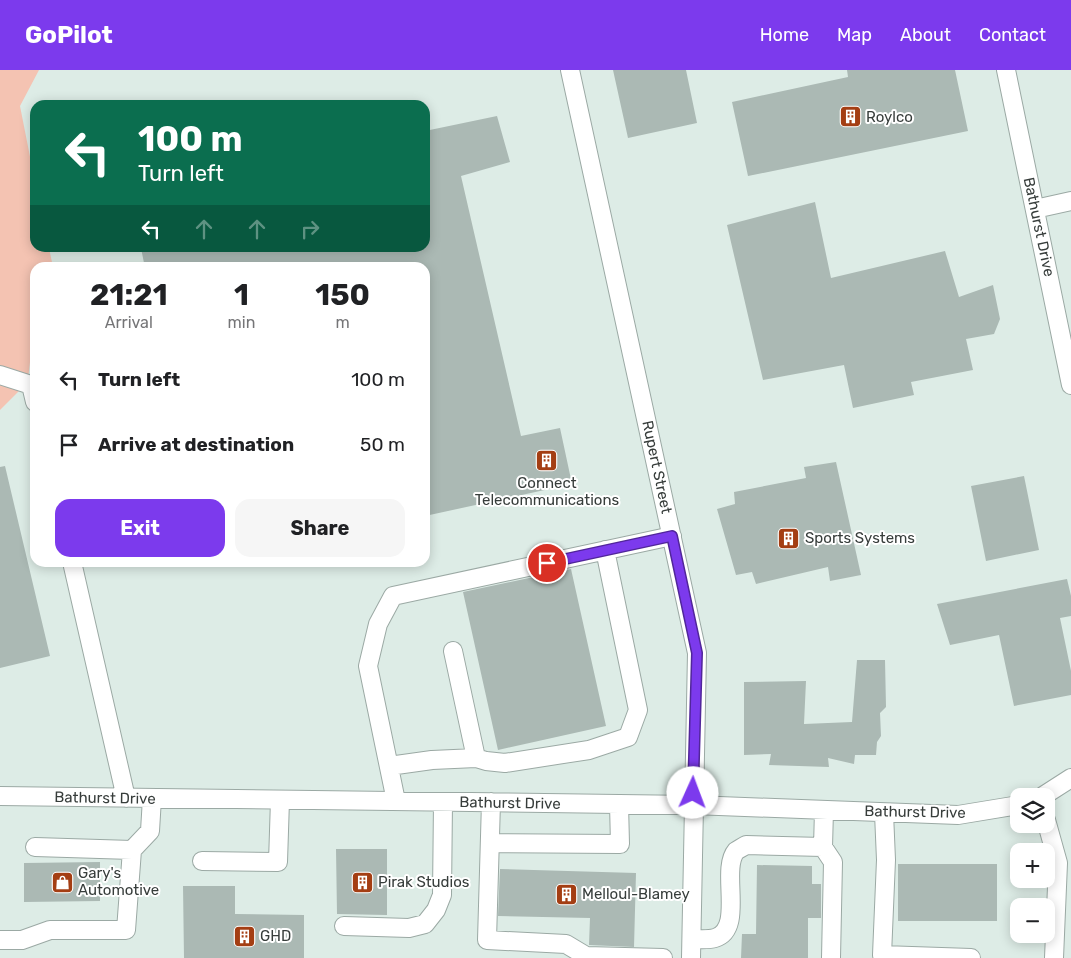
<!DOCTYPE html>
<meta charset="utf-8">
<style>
:root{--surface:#fff;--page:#f6f6f6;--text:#202124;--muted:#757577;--accent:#7c3aed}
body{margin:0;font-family:Rubik,sans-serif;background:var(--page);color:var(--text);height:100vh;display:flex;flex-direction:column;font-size:19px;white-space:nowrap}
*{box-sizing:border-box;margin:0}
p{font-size:16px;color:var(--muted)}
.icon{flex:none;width:28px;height:28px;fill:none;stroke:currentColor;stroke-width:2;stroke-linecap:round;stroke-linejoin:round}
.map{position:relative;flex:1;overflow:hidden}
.sheet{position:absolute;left:30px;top:192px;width:400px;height:305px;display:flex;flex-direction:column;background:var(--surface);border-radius:15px;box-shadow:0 2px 12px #0003}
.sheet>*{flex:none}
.hud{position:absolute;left:30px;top:30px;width:400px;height:152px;border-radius:15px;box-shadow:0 2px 12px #0003;background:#0b6e4f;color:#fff;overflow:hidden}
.fabs{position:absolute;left:1010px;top:718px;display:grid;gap:10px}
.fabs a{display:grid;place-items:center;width:45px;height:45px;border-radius:10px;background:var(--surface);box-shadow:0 2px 12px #0003;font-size:25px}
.pin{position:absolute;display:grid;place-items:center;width:42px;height:42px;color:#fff;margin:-21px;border:2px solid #fff;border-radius:50%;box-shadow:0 1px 5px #0007}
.me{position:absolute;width:55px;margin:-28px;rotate:2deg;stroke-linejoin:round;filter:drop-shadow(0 0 4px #0008)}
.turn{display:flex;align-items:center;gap:18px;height:105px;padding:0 25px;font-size:22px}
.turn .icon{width:65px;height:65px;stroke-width:2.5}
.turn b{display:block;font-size:35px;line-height:42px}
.lanes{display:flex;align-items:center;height:48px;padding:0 25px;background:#0003;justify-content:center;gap:25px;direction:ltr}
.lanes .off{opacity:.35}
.eta{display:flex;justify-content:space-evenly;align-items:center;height:85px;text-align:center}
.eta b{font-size:30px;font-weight:700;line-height:35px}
.cta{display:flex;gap:10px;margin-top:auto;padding:10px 25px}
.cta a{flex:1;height:58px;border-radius:15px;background:var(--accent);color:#fff;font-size:20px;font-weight:700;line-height:58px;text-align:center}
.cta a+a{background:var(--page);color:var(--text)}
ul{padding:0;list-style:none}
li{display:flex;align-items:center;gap:15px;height:65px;padding:0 25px}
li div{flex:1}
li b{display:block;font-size:19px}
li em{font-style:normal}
header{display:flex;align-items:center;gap:30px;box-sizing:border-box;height:70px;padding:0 25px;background:var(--accent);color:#fff}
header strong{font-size:24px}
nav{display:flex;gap:28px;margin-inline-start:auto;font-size:18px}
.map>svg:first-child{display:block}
.green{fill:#f4c3b2}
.building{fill:#abb9b4}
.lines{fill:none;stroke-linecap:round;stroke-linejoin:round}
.minor-casing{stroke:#9ba9a4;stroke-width:20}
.minor{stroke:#fff;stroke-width:18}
.route-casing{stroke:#51269a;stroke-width:12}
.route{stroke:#7c3aed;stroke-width:9}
.labels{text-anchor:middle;stroke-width:4;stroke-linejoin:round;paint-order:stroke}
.poi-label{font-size:15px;fill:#373d3b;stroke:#fff;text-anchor:start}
.street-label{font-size:15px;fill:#373d3b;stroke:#fff}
</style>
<header>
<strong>GoPilot</strong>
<nav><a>Home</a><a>Map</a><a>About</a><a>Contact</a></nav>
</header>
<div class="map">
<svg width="1071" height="888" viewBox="0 0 1071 888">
<rect width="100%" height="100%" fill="#ddece6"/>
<!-- green -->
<path class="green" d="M0,0H39L20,36L35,112V178H49L53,197L35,198V292H30L28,309L0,299Z
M0,307L23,317L0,340Z"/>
<!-- building -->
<path class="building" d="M613,0H686L697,53L628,68Z
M847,0H955L968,61L748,106L732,32L848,7Z
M497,46L510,92L461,106L521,366L560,358L572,414L425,446V198H145L141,178H425V61Z
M815,132L831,208L945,181L959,227L993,215L1000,249L994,264L966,269L973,300L911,312L914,325L853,338L844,295L763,310L727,155Z
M836,392L861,505L830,511L828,497L756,514L752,502L736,505L717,439L735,434L734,422L806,408L804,397Z
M5,396L50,586L0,598V397Z
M1024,406L1039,480L986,491L971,416Z
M571,499L606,656L498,680L463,522Z
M1067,509L1071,526V546L1060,548L1071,601V625L1014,636L999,565L950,575L937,534Z
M857,590H885L886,637L880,643L881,666L877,672L876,685H855L854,694L828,688L829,697L769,695L771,684L744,685V612L806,611L804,654L852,652Z
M336,779H387V845L337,844Z
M100,792V831L24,832V793Z
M898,794H997V851H898Z
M757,795L812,796V814H821V848H808V888H741L742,864H756Z
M500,799L636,803L634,877L589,875L590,848L498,846Z
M183,816H235V844L304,845V888H184Z"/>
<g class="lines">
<defs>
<path id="minor" d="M570,0L697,583L691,888
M1006,0L1071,315
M1035,139L1071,131
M0,305L31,315L35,332
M72,492L126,728
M453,581L476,688
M389,696L432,690L476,688L486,691L505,693L589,680L628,667L638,640L605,480
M0,726L693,735L958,745L1019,735
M1043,726L1071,708
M396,731L368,596L378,554L393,526L672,466
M491,732L487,870L566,874L586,886L663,888
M824,740L823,777L833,792L831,888
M884,743L886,790L882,885L971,888
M1046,750L1058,793L1054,888
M490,773L620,774L619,734
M35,777L132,780
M202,791L278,792L280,730
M344,856L409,858L425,854L436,840L442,825L443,732
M692,869C699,869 708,870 715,868C745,859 720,800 736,781C739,779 743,777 746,775L823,777
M0,870H22L50,860H126L132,780L150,761L152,728"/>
</defs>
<!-- minor casing -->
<use href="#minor" class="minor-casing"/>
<!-- minor -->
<use href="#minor" class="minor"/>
</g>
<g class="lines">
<defs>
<path id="route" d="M547,493L672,466L697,583L693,723"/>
</defs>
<!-- route casing -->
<use href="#route" class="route-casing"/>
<!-- route -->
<use href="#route" class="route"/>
</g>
<!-- icons -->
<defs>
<symbol id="building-square" viewBox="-11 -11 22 22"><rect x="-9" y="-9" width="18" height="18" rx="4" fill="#a43e13" stroke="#fff"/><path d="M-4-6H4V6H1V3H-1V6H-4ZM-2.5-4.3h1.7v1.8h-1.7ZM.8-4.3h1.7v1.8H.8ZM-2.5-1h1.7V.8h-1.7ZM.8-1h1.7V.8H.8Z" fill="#fff"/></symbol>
<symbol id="shop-square" viewBox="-11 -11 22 22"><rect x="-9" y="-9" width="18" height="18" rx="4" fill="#a43e13" stroke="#fff"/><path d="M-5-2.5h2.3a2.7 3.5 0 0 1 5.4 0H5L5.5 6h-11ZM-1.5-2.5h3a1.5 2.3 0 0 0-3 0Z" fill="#fff"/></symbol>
</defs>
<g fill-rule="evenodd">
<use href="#building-square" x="838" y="34" width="25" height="25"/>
<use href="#building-square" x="534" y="378" width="25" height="25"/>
<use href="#building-square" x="776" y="456" width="25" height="25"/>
<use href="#shop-square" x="50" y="800" width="25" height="25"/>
<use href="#building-square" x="350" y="800" width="25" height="25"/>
<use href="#building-square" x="554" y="812" width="25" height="25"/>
<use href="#building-square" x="232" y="854" width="25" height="25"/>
</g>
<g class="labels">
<!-- poi labels -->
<g class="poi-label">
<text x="866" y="52">Roylco</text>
<text x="547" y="418" text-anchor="middle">Connect<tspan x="547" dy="17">Telecommunications</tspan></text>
<text x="805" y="473">Sports Systems</text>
<text x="78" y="808">Gary's<tspan x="78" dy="17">Automotive</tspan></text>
<text x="378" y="817">Pirak Studios</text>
<text x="582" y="829">Melloul-Blamey</text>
<text x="260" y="871">GHD</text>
</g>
<!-- street labels -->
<g class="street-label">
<text transform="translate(1039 157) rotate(78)" y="5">Bathurst Drive</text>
<text transform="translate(657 397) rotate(78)" y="5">Rupert Street</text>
<text transform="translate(105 728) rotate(1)" y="5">Bathurst Drive</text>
<text transform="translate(510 733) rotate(1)" y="5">Bathurst Drive</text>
<text transform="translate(915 742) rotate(1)" y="5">Bathurst Drive</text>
</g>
</g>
</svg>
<div class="fabs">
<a><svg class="icon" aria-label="layers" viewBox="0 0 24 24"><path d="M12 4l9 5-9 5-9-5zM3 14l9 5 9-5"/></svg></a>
<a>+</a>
<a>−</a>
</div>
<div class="pin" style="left:547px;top:493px;background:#d93025"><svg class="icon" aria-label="arrive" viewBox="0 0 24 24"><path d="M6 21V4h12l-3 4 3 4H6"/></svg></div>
<svg class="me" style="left:693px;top:723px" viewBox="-20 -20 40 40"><circle r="19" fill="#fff"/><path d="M0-13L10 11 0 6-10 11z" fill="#7c3aed"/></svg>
<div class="hud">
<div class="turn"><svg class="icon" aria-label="left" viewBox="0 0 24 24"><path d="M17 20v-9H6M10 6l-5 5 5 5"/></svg><div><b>100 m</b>Turn left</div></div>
<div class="lanes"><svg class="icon" aria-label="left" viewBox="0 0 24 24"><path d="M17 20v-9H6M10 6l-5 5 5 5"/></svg><svg class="icon off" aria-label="ahead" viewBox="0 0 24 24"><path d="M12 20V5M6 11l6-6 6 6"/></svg><svg class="icon off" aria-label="ahead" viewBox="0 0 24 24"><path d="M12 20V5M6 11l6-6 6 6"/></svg><svg class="icon off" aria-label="right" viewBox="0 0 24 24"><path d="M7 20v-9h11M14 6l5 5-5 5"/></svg></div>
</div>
<section class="sheet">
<div class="eta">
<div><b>21:21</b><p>Arrival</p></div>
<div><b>1</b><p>min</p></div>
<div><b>150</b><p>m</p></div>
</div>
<ul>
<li><svg class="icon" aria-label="left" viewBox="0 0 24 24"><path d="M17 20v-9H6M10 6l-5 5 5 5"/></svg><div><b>Turn left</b></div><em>100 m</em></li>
<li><svg class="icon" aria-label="arrive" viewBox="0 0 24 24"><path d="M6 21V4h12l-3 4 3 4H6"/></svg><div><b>Arrive at destination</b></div><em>50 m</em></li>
</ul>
<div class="cta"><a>Exit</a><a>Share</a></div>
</section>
</div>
